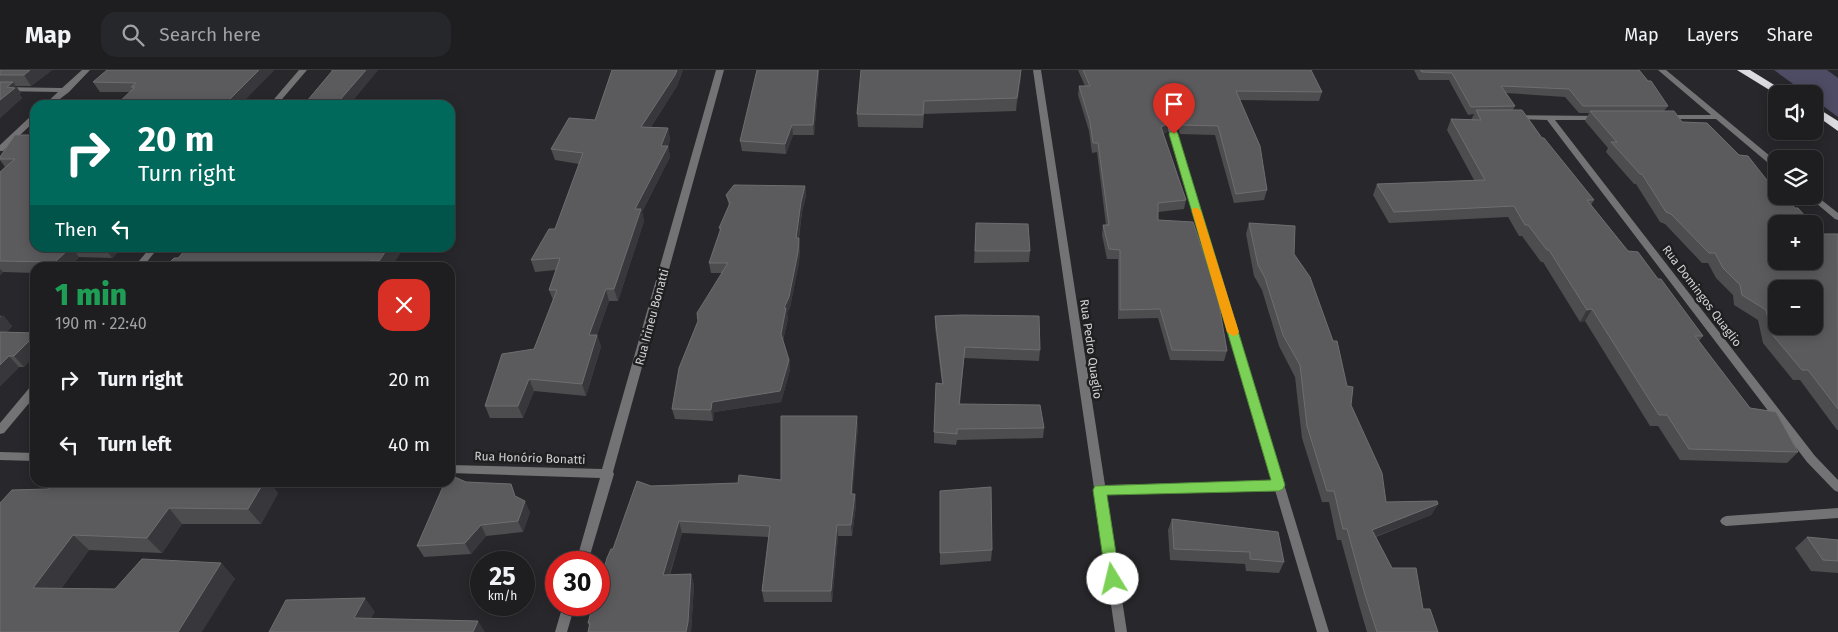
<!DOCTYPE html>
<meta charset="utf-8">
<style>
:root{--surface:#1e1e21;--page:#26272a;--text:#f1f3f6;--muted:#a1a2a5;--line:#3c3c3f}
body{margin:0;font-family:"Fira Sans",sans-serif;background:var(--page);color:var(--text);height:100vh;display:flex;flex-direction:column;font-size:19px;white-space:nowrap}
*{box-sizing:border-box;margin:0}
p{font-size:16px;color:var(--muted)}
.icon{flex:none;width:28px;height:28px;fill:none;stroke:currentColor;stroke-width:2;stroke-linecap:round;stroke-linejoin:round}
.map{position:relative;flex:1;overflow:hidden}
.drawer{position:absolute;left:30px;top:192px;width:425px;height:225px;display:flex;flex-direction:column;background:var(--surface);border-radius:15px;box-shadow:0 2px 12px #0003,0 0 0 1px var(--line)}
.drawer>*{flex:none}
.top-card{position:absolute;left:30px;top:30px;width:425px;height:152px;border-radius:15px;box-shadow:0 2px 12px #0003,0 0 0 1px var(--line);background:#00695c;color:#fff;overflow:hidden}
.controls{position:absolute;left:1768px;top:15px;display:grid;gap:10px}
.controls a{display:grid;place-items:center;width:55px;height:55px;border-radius:10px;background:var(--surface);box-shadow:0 2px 12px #0003,0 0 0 1px var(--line);font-size:25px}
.speed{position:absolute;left:470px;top:481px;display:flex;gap:10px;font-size:25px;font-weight:700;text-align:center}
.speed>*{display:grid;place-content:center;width:65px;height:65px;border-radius:50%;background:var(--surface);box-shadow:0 2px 12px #0003,0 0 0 1px var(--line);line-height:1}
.speed small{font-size:12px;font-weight:400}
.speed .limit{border:8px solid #d22;background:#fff;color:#111}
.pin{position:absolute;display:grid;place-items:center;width:42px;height:42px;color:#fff;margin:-51px -21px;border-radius:50% 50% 50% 0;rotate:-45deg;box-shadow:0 0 5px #0007}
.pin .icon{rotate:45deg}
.me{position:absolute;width:55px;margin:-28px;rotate:351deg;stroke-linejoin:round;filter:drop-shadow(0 0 4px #0008)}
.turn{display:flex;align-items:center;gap:18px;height:105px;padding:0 25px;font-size:22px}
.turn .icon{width:65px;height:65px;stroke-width:2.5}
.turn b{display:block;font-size:35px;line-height:42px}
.then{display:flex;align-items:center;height:48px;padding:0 25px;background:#0003;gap:10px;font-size:19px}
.round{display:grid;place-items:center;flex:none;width:52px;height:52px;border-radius:15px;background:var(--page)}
.summary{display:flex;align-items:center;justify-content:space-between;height:85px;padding:0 25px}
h1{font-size:30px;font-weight:800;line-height:38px;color:#1e9e55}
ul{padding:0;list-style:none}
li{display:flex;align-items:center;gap:15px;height:65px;padding:0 25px}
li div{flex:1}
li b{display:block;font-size:19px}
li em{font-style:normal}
header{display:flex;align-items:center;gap:30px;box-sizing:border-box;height:70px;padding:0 25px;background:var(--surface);border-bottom:1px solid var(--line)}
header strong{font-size:24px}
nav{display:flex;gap:28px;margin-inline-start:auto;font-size:18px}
.search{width:350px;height:45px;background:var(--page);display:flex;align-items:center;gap:12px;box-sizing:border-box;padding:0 18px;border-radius:15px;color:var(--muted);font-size:19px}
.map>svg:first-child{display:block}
.green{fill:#4e4c64}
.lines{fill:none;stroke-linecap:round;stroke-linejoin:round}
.minor{fill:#737375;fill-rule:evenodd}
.motorway{fill:#dcdbe0;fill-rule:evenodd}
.wall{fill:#4d4d50}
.shaded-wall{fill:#38383c}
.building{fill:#5b5b5e;stroke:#6e6e70;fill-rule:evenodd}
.route{fill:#7bd155;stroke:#508837}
.slow{fill:#f59e0b}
.labels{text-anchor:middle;stroke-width:5;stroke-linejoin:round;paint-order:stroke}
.street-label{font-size:12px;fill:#d1d1d3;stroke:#1f1f22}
</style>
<header>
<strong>Map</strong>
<div class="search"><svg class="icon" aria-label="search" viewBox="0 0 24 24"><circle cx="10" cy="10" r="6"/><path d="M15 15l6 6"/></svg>Search here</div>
<nav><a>Map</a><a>Layers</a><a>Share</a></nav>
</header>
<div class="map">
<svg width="1838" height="562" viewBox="0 0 1838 562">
<rect width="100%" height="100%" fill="#28282c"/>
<!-- green -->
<path class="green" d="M1774,0H1827L1838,8V47L1814,29V24H1807Z"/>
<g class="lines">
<!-- minor -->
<path class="minor" d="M82,0H90L69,22L52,35H44L58,22L0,21V17L62,18Z
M299,0H307L277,35H269Z
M716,0H724L613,402L614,404L588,492H576L600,408L450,403V395L602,399Z
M1033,0H1041L1105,415L1272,411L1159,29L1163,27L1167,29L1329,562H1317L1275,420L1106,424L1127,562H1115Z
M1658,0H1666L1776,91V97H1773L1716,49H1662L1661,47L1665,45H1711Z
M32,45H35V51L3,81H0V75Z
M1512,45L1603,46L1604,48L1600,50H1555L1815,386L1838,410V422L1834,420L1807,392L1547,50L1515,49L1511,47Z
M1814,124L1838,143V150L1835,149L1810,128L1809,126H1814Z
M150,178H158L142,198H133Z
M35,315V326L4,363L0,364V353L31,316Z
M0,382L35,383V391L0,390Z
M1838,438V448L1726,456L1722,454L1720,451L1722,448L1726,446Z
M563,535H575L567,562H555Z"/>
<!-- motorway -->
<path class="motorway" d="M1737,0H1750L1789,24H1776Z
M1814,36L1838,51V61L1814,44Z"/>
</g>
<!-- wall -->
<path class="wall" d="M0,0H52L31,16H15L21,23L19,24L22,28L0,48Z
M107,0H274L240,35L129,22H100L93,12Z
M331,0H378L353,30L380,34L381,35H309L307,31L332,2Z
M612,0H683L677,16L651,57L668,58L670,70L668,76L670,87L642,142L644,151L618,231H609L597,265L601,277L586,326L534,321L523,348H490L485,336L534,279L553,230L549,220L556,200L535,202L531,190L555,159L579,94L555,90L551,79L595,50Z
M757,0H819V7L814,65H793L786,84L742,81L740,71Z
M1021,0L1016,41L924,44L923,58L858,57L857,44Z
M1078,0H1311L1322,22L1319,31L1240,30L1267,120L1264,130L1234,133L1215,65L1180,64L1169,28L1164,25L1161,27L1169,53L1167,62L1163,64L1186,130L1184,139L1158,142V150L1227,281L1224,291L1170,290L1158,248L1118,249V189H1107L1102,165L1103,155H1106L1097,82L1092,83L1089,61L1078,25L1079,16H1085Z
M1414,0H1639L1668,36L1664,41L1739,85L1766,109L1821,164H1838V360H1837L1800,310H1793L1763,273L1758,250L1734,235L1733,225L1716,208L1708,193H1702L1665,154L1660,152L1636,114H1634L1606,82L1608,78L1585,51L1589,43H1579L1565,27L1506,23L1515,36L1513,40L1542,68L1594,130L1591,135L1628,181L1703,266L1699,271L1750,338L1798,382L1787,393L1680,390L1658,356H1650L1585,251L1580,252L1543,192H1541L1522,166H1519L1508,147L1389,153L1373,125L1377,114L1474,110L1447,60L1451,49L1471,50L1474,44L1468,45L1449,10H1419Z
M15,65L35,178H122L112,188L79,187L69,198H35V203L3,202L0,205V102L5,97L0,90V87Z
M805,116L806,126L802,142L799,168L800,178L799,192L790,237L787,243L788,248L783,271L789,290L790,300L781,332L714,342L713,351L675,349L672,339L722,203H711L709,193L720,161L719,158L729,136L726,125Z
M976,153L1030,181L1029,192L974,193Z
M1249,153L1294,184L1351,335L1386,432L1438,434L1431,445L1376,467L1392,498L1423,539L1438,562H1367L1359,535L1341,470H1337L1329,432H1322L1302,368L1295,307L1279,276L1262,220L1254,206L1246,164Z
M187,178H404L390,198H164L178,188Z
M0,245L12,256L6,263H35V285L24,297H19L0,316Z
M935,246L1040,280L1039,291L964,288L960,334L1044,358L1043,368L957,370L956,375L934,373V362L942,314L935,257Z
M858,357L852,424H855L856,435L852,466H838L832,532H764L762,521L769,467L682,463L670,505L691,504L694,515L691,562H588L589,556L588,553L613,479L651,416L738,413L781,410Z
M466,412L517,427L530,442L523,462L486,466L471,484L424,487L417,476Z
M940,421L992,480L991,491L940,495Z
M278,423L261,454H182L162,483L89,480L61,519H115L221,493L235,509L0,562V433Z
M1172,449L1284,492L1279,503L1246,501L1245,494L1170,490L1168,460Z
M1807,467L1838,470V503L1811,501L1795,478Z"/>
<!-- shaded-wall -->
<path class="shaded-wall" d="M30,0H52L31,16L24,5Z
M259,0H274L240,35H224Z
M366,0H378L349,35H340L339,31Z
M677,0H683L677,16L644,68L641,57Z
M818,0L819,7L814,65L813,55Z
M1021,0V9L1016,41L1017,28Z
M13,12L21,23L19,24L22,28L0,48V30L7,17Z
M1166,16L1164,25L1157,28L1159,19Z
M1169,53L1167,62L1159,66L1161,57Z
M792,55L793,65L786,84L785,74Z
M668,58L670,70L668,76L670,87L642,142L644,151L618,231L614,219L635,139Z
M805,116L806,126L802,142L797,178L796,168L801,132Z
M799,168L800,178L799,192L790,237L787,243L788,248L782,274L781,264L784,238Z
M70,178H72L79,187L69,198H59L55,192Z
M105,178H122L112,188Z
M388,178H404L390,198H383L379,191Z
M370,191L374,198H366Z
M0,199L3,202L0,205Z
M606,219L609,231L593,277L589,265Z
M1592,239L1585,251L1580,252L1587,240Z
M3,245L12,256L0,269V248Z
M35,265V285L24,297L14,286Z
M597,265L601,277L586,326L582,314Z
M9,286L19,297L0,316V295Z
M789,290L790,300L781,332L714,342L713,351L711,340L712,332Z
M529,309L534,321L523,348L518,336Z
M857,346L858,357L852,435L851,424Z
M264,412H270L278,423L261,454L248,439Z
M855,424L856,435L852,466L851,455Z
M525,431L530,442L523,462L518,451Z
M1438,434L1431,445L1366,470L1372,460Z
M169,438L182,454L162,483L147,468Z
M679,451L682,463L666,516L663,505Z
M481,455L486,466L471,484L465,473Z
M837,455L838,466L832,532L831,521Z
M73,465L89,480L50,534L33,518Z
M221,493L235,509L202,562H178Z
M691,504L694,515L691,562H686Z
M365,528L375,542L364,561L354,548Z
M478,551L485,562H473Z"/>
<!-- building -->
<path class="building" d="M0,0H30L24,5H0Z
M107,0H259L224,35H116L135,17H131L136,13L93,12Z
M333,0H366L339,31H307Z
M612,0H677L675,5L641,57L668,58L661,76H668L635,139H641L614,219H606L589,265H597L582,314L529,309L518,336H485L502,284L534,279L557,220H549L560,188L531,190L549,159H555L583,83L551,79L569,48L595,50Z
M757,0H818L813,55H792L785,74L740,71Z
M861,0H1021L1017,28L924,31L923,45L857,44Z
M1083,0H1311L1322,22L1236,21L1260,76L1267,120L1236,124L1218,56L1182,55L1171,20L1166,16L1159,19L1169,53L1161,57L1186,130L1158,133V150L1193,152L1217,223L1227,281L1172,280L1160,239L1120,240V180L1109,179L1103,155H1109L1098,73H1093L1090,52L1079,16H1090Z
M1420,0H1639L1648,11H1651L1668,36H1583L1569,19L1501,16L1515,36L1471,37L1452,3L1422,2Z
M0,12H13L7,17L15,18L0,30Z
M348,30L380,34L379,35H342Z
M1476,40H1522L1542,68H1544L1594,130H1587L1628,181L1638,182L1658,209H1661L1703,266H1695L1750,338L1776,342L1798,382L1689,379L1667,345H1659L1592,239L1587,240L1549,180H1547L1528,155H1525L1514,136L1394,142L1377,114L1485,110L1451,49L1481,50Z
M1590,41H1674L1682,52L1707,53L1739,85L1748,86L1766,109L1776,119V126H1783L1795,138H1798L1812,154H1776V191H1814V156L1821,164H1838V339L1808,300H1802L1771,263L1766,240L1742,225L1740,215L1723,198L1715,183H1709L1671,144L1666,142L1642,104H1640L1611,72H1617ZM1776,219H1814V256H1776Z
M15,65H35V178H70L55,192L0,191V102L15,89H0V87Z
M734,115L805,116L801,132L796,168H799L798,182L789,227L784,238H786L781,264L789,290L780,321L712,332L711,340L672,339L679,298L698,251L697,243L728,193H709L721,158H719L730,133L726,125Z
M976,153L1028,154L1030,181H975Z
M1249,153L1295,156L1294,184L1310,207L1333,271H1337L1347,316L1353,317L1351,335L1382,403L1386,432L1437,431L1438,434L1372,460L1392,498H1416L1423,539H1430L1438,562H1377L1365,525L1347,459H1343L1334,421H1327L1307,356L1300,295L1283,265L1265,208L1258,195Z
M187,178H388L379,191H370L366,198H164L174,188H178Z
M962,245L1039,246L1040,280L965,277L959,334L1040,335L1044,358L957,359V364L934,362L936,313L943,314L935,246Z
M0,262L35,263V265L14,286H9L0,295Z
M781,346H857L851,424H855L851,455H837L831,521H762L770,456L679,451L663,505L691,504L688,552L686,562H588L590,553H588L593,535H599V516L607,488L611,479H613L637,411L651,416L738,413L739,405L781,410Z
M450,405L466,412L511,414L515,426L525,431L518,451L481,455L465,473L417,476L445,412H450Z
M53,412H264L248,439L169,438L147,468L73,465L33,518L115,519L142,489L221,493L178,562H0V433L12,420L48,419Z
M991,417L992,480L940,483V421Z
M1172,449L1278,462L1284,492L1250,489V482L1174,479Z
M1807,467L1838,470V491L1823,490Z
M365,528L354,548L478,551L473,562H269L286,530Z"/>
<!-- route -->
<path class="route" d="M1170,62H1177L1178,64L1285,415L1283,419L1279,421L1107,425L1120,509L1118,513L1113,515L1108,513L1106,509L1093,420L1095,416L1271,410L1169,64Z"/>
<!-- slow -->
<path class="slow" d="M1193,138H1197L1201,141L1239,262L1237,265L1233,266L1227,262L1192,141Z"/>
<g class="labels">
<!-- street labels -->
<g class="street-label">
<text transform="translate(1702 226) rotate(53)" y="4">Rua Domingos Quaglio</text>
<text transform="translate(652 247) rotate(-75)" y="4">Rua Irineu Bonatti</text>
<text transform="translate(1091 279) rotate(82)" y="4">Rua Pedro Quaglio</text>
<text transform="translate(530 388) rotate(2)" y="4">Rua Honório Bonatti</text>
</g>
</g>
</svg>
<div class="controls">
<a><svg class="icon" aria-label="sound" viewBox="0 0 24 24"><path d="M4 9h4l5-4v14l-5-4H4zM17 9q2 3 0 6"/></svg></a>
<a><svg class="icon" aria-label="layers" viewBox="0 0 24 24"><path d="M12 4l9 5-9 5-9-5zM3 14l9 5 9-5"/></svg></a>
<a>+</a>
<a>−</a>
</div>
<div class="speed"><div>25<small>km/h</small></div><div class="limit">30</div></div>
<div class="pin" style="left:1174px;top:64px;background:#d93025"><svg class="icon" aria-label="arrive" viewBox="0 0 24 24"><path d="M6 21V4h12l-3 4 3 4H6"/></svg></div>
<svg class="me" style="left:1113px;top:509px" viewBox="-20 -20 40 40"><circle r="19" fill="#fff"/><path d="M0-13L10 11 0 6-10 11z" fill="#7bd155"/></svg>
<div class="top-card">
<div class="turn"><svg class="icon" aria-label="right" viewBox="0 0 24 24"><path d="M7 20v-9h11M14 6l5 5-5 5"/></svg><div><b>20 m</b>Turn right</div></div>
<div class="then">Then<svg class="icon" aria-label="left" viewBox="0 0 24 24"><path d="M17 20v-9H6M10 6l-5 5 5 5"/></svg></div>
</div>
<section class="drawer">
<div class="summary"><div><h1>1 min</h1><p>190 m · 22:40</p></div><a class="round" style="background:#d93025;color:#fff"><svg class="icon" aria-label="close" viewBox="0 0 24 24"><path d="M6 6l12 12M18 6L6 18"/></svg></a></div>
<ul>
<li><svg class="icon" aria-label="right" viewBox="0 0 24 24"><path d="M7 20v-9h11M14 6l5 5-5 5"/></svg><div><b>Turn right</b></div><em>20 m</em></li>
<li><svg class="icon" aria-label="left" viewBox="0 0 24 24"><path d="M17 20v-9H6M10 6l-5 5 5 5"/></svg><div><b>Turn left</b></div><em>40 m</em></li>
</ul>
</section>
</div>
